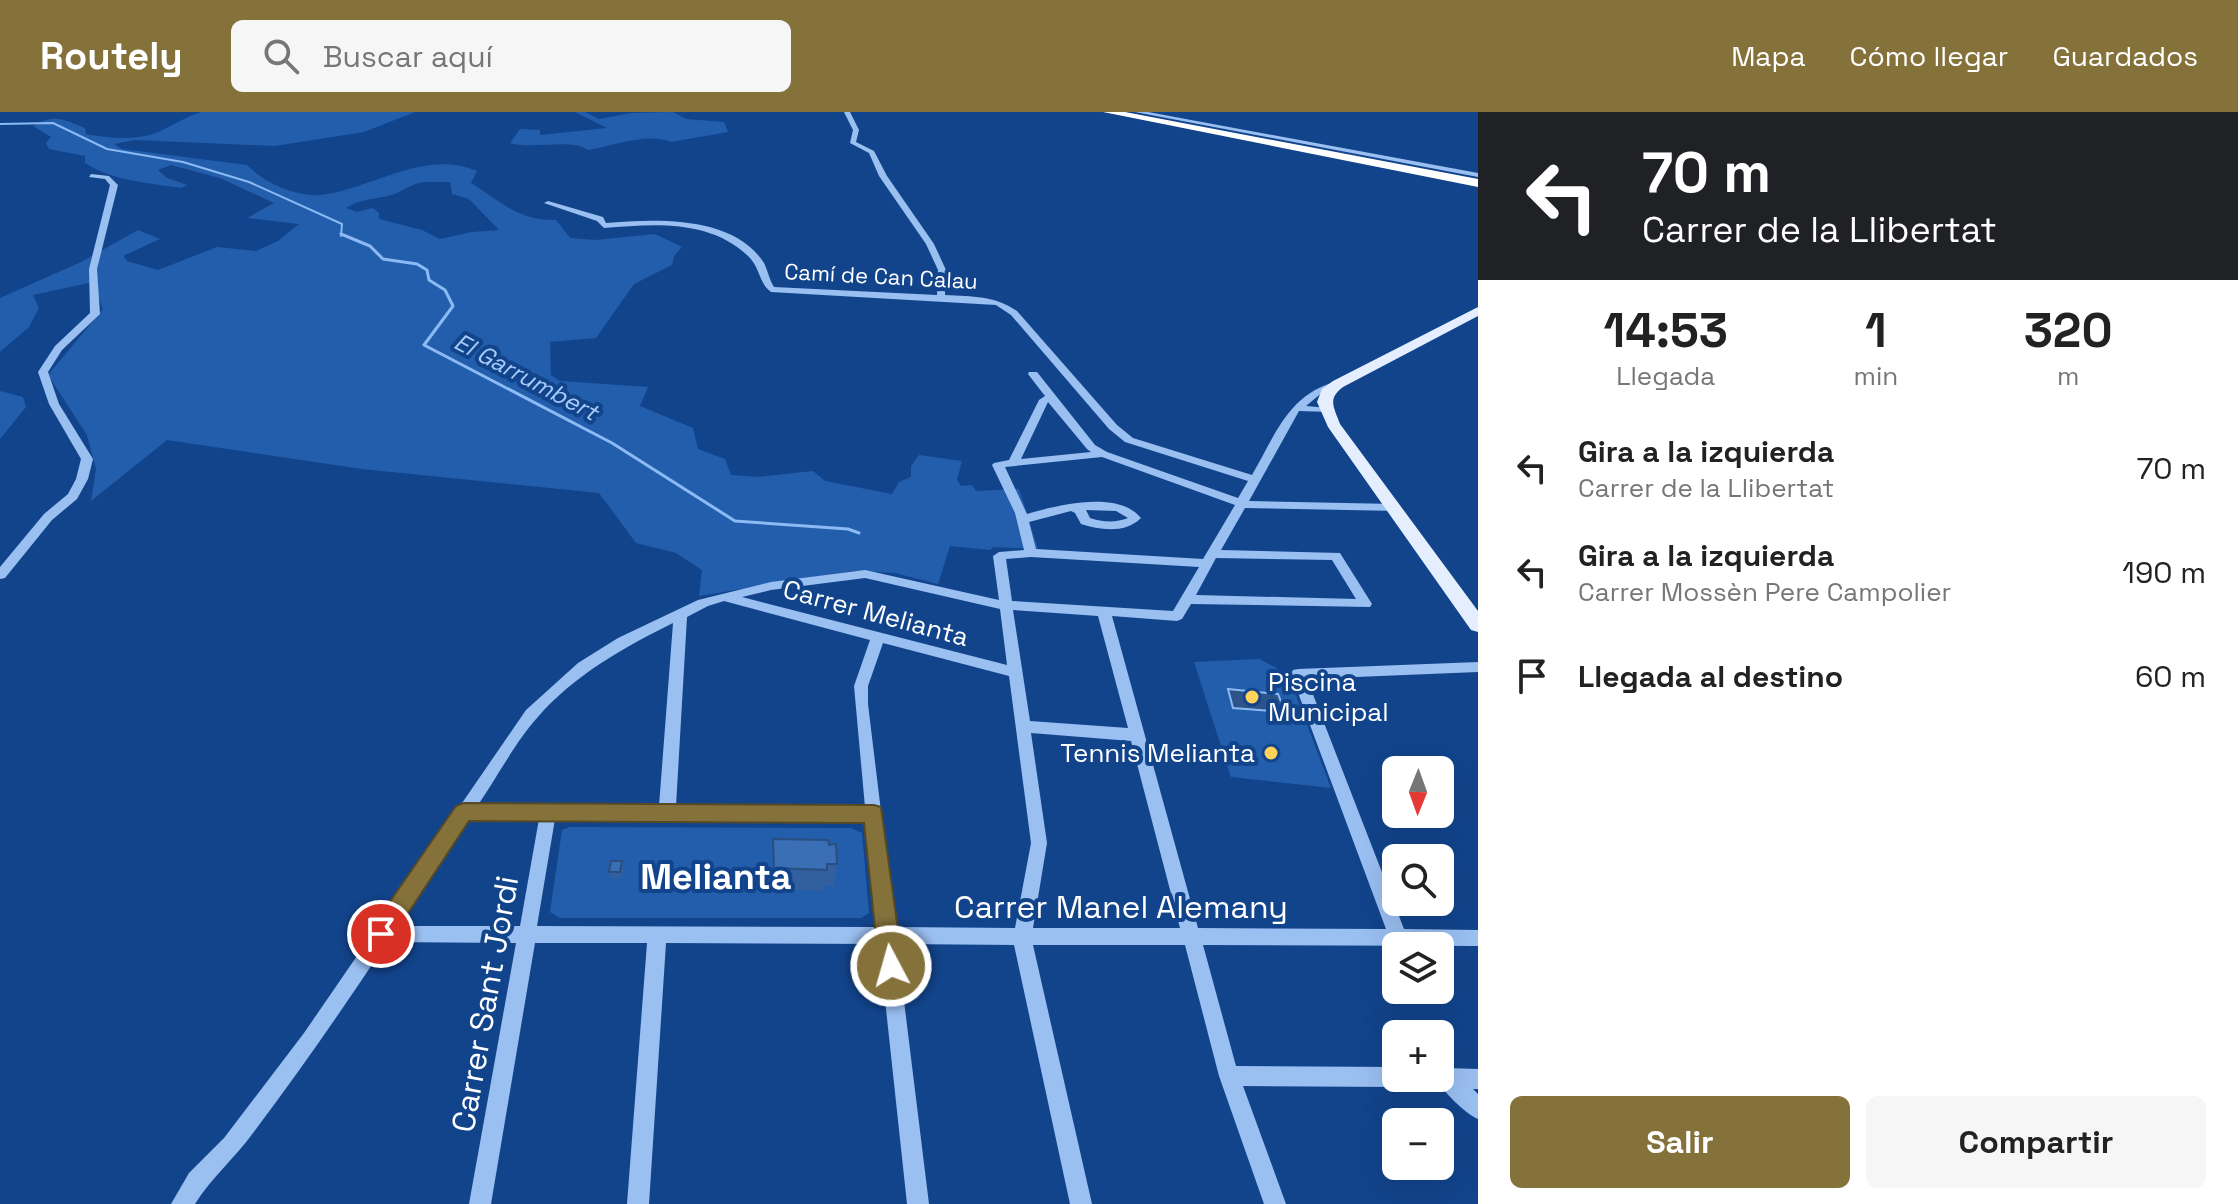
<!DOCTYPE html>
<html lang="es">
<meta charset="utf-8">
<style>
:root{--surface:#fff;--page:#f6f6f6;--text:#222;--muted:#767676;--accent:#85723b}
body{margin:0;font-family:"Space Grotesk",sans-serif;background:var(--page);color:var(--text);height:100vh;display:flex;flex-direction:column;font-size:30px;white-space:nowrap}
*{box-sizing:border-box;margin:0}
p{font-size:26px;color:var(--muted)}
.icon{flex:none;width:44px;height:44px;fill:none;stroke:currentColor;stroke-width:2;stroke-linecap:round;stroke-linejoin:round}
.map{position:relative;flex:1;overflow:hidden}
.sheet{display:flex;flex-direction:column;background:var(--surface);width:760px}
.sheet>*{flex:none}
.hud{background:#202124;color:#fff;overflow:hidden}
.needle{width:52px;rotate:181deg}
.fabs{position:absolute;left:1382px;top:644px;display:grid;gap:16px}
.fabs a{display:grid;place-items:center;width:72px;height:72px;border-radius:12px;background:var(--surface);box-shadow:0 8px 32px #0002;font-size:40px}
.pin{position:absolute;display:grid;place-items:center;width:68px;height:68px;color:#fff;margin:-34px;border:4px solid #fff;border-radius:50%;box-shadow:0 2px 8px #0007}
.me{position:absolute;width:88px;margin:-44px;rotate:354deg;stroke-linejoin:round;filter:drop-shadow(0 0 6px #0008)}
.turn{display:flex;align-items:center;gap:28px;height:168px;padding:0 32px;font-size:36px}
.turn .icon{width:104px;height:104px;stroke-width:2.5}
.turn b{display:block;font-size:56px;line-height:68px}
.eta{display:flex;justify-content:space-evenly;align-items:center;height:136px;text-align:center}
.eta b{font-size:48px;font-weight:800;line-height:56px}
.primary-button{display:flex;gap:16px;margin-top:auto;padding:16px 32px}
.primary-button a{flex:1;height:92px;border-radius:12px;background:var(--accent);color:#fff;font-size:32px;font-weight:800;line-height:92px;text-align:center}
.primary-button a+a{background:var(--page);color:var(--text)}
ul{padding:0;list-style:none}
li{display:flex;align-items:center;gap:24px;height:104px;padding:0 32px}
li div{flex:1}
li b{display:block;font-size:30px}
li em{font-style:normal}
header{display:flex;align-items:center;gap:48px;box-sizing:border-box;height:112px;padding:0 40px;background:var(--accent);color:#fff}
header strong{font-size:38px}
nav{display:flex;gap:44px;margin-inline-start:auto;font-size:28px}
.search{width:560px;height:72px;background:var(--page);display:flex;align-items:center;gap:20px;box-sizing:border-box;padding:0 28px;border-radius:12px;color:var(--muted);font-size:30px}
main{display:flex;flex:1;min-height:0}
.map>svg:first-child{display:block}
.green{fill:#235eac;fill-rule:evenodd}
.water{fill:#2d5388;stroke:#8bbaf5;stroke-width:2}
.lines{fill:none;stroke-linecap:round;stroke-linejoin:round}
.stream-far1{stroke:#8bbaf5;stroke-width:2}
.stream{stroke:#8bbaf5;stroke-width:3}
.minor{fill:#9abff1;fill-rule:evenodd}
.major{fill:#e4eeff;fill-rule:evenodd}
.highway{fill:#fff;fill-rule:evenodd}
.wall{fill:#325f9d}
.building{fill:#3a6fb6;stroke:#294e7f;stroke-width:2}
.route{fill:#85723b;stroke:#564a26;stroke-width:2}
.poi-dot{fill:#ffd35a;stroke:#12448c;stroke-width:3}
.labels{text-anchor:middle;stroke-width:8;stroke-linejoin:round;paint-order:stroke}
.far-street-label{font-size:22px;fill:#fff;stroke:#12448c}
.far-water-label{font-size:24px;font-style:italic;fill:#a6caf9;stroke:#12448c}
.street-label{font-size:26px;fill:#fff;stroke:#12448c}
.poi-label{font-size:26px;fill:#fff;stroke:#12448c;text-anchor:start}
.near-street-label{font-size:32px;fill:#fff;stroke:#12448c}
.near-quarter-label{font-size:36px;font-weight:bold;fill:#fff;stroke:#12448c}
</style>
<header>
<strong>Routely</strong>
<div class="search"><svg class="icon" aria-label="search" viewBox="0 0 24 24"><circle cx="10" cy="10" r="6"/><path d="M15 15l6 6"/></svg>Buscar aquí</div>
<nav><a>Mapa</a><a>Cómo llegar</a><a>Guardados</a></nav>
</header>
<main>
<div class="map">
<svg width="1478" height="1092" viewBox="0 0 1478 1092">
<rect width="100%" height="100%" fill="#12448c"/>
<!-- green -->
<path class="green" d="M202,0H415L364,20L275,34L136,28L114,32L122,37L247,53C263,70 295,85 320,83C370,78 424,36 477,59L471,71C502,90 518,109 556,108L570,126L595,128L655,122L682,135L674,144L672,153L634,172L596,226L550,230L551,263L560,269L648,275L640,294L693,316L698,337L725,347L731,363L758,365L813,359L825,369L892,382L899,370L911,365V354L919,343L962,349L957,368L961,374L972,373L976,379L1019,377L1038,437L993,435L990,438L950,434L938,472L895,461L853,459L699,484L702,458L676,441L636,431L599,381L362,357L167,328L91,389L96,357L87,323L48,263L103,197L93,170L33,183L39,196L29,215L0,240V186L81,150L138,118L160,127L123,144L127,149L158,158L217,135L256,139L278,129L299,112L247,106L274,91L220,66L171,53L158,58L167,66L187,73L181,76C150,71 112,69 85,51V44L49,37L46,31L51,25L33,14C54,1 64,8 85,16L86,22C105,26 131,28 150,23C167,18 183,5 202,0ZM424,70H450L452,82L469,87L499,118L472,120L440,127L422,118L379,107V101L373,96L357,100L346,96C363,85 382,88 399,80C408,75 413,72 424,70Z
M575,0H585L599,7L631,1L673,0L686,7L724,10L728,20L671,30C648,20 612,34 588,38C570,26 534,38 510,31L520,17L540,18V23L607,16Z
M0,279L23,285L26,295L0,327Z
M1259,547L1288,562L1331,676L1231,665L1194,550Z
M570,715L851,716L862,721L869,801L861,806H560L550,800L562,718Z"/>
<!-- water -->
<path class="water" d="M1228,577L1278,582L1285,600L1233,596Z"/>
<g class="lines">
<!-- stream-far1 -->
<path class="stream-far1" d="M0,12L53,11L107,37L183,50L249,70L342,112L341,124"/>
<!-- stream -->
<path class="stream" d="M341,122L370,134L383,147L417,152L427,158L429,168L445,178L453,194L424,233L612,331L735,409L848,417L859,421"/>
<!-- minor -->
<path class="minor" d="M844,0H850L859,18L856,30L874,39L887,64L934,132L946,158L945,183C974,185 993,183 1017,199L1117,313L1133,326L1252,363C1276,322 1288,282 1338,269L1343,272L1324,279L1306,294L1329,296V300L1299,299L1249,389L1395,392L1401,396L1399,399L1245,396L1221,438L1340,441L1372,492L1370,495L1191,492L1182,507L1177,509L1112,504L1198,816L1386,817L1291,562L1293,558L1298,557L1478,550V560L1307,567L1404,817L1478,818V834L1203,833L1236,954L1396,955V966H1406L1403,972L1396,975L1243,974L1286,1092H1264L1219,964L1185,833H1033L1092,1092H1070L1014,833L897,832L929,1092H907L879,832L666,831L649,1092H627L647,831H535L491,1092H469L516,831L387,830C344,895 300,959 253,1021C235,1046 211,1066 195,1092H171L189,1061L224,1026L304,921L526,598L578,551L618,526L698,488L771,470L865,458L999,488L993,444L999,440L1024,438L1015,401L992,353L994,351L1009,348L1039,288L1045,284L1028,262L1029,260H1037L1095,333L1107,340L1238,386L1248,369L1125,330L1109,317L1011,203L996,193L771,180C759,172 760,155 748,144C709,107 654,112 604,116L597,109L544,91L548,89L603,105L606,111C656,107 733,103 764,151C768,159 769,167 774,175L937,183L938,158L926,132L879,64L869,41L850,31L853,18ZM1048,290L1087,337L1091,340L1021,347ZM1102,345L1235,393L1203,447L1036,437L1029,410L1071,399L1075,401L1081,412C1100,418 1125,422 1141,406C1118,378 1058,393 1027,402L1005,355ZM1086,398L1116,399L1128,406C1116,411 1102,410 1090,406ZM1031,445L1199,455L1173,499L1012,489L1006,447ZM1216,446L1332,448L1356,487L1196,483ZM865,466L1000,497L1007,553L742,485L771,478ZM724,489L870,528L854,574L865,695L676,694L687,505L708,494ZM1013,498L1098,504L1128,616L1030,609ZM673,511L659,694L478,693C496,667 516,629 537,606C574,563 623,536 673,511ZM883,531L1009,564L1031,731L1015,816L895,815L868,592V574ZM1031,621L1131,629L1180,816H1033L1047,731ZM469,707H539L520,814H398ZM555,707L866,709L878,815L537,814Z
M1135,0H1148L1478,61V65Z
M91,62L109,64L118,73L97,157L100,202L62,238L48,260L59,292L93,347L88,367L77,387L52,408L5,466L0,467V455L44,402L68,382L76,367L81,347L49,292L38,260L55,234L90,201L89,157L110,73L105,67L89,65Z
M1446,956L1478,957V977H1473L1478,982V1007C1467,1003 1440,977 1436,966H1440V958Z"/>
<!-- major -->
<path class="major" d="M1478,195V204L1343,275C1327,287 1334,295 1340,312L1478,499V520L1471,518L1328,315L1317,290L1322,277L1333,269Z"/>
<!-- highway -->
<path class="highway" d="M1103,0H1125L1478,67V75Z"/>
</g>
<!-- wall -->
<path class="wall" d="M773,727L829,733L837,752L834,774H825L824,779L773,777Z
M622,749L623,755L622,766H611L609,760Z"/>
<!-- building -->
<path class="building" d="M773,727L828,728L829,733L836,732L837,752H827V758L774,756Z
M611,749H622L620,760H609Z"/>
<!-- route -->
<path class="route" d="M464,691L874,693L881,695L903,854L899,862L891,866L883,862L879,854L864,711L469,709L389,830L381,833L373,830L369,822L373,814L456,694Z"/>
<!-- markers -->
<g class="poi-dot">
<circle cx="1252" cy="585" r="8"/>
<circle cx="1271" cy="641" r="8"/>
</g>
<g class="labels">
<!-- far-street labels -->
<g class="far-street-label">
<text transform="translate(881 164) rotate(3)" y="8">Camí de Can Calau</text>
</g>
<!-- far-water labels -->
<g class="far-water-label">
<text transform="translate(526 265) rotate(28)" y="8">El Garrumbert</text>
</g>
<!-- street labels -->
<g class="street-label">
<text transform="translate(876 501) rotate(15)" y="9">Carrer Melianta</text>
</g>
<!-- poi labels -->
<g class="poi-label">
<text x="1268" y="579">Piscina<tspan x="1268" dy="30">Municipal</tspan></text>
<text x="1255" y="650" text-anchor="end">Tennis Melianta</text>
</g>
<!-- near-street labels -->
<g class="near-street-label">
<text x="1121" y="806">Carrer Manel Alemany</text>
<text transform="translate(485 892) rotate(-80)" y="11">Carrer Sant Jordi</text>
</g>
<!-- near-quarter labels -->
<g class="near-quarter-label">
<text x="716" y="777">Melianta</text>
</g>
</g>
</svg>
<div class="fabs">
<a><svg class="needle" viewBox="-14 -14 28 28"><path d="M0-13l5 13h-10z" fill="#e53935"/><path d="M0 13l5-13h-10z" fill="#767676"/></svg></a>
<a><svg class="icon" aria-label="search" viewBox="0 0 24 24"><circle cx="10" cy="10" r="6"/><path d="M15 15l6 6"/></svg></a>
<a><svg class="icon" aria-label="layers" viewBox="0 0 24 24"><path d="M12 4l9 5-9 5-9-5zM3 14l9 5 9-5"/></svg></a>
<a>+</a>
<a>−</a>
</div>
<div class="pin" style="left:381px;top:822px;background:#d93025"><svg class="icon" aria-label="arrive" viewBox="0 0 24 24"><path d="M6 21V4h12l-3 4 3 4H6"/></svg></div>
<svg class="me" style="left:891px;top:854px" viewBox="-20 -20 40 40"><circle r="17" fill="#85723b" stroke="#fff" stroke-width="3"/><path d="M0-11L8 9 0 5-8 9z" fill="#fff"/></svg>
</div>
<section class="sheet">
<div class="hud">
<div class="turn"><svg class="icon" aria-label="left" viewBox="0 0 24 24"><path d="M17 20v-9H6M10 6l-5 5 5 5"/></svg><div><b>70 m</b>Carrer de la Llibertat</div></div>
</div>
<div class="eta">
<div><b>14:53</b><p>Llegada</p></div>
<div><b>1</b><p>min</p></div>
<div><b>320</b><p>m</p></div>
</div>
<ul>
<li><svg class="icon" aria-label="left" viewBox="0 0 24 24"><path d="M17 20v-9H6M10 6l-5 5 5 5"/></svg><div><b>Gira a la izquierda</b><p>Carrer de la Llibertat</p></div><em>70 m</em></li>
<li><svg class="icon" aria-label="left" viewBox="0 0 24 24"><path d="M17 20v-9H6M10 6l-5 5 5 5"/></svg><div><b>Gira a la izquierda</b><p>Carrer Mossèn Pere Campolier</p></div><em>190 m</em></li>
<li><svg class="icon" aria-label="arrive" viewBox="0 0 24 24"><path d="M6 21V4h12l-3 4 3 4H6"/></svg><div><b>Llegada al destino</b></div><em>60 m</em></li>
</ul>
<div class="primary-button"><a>Salir</a><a>Compartir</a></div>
</section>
</main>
